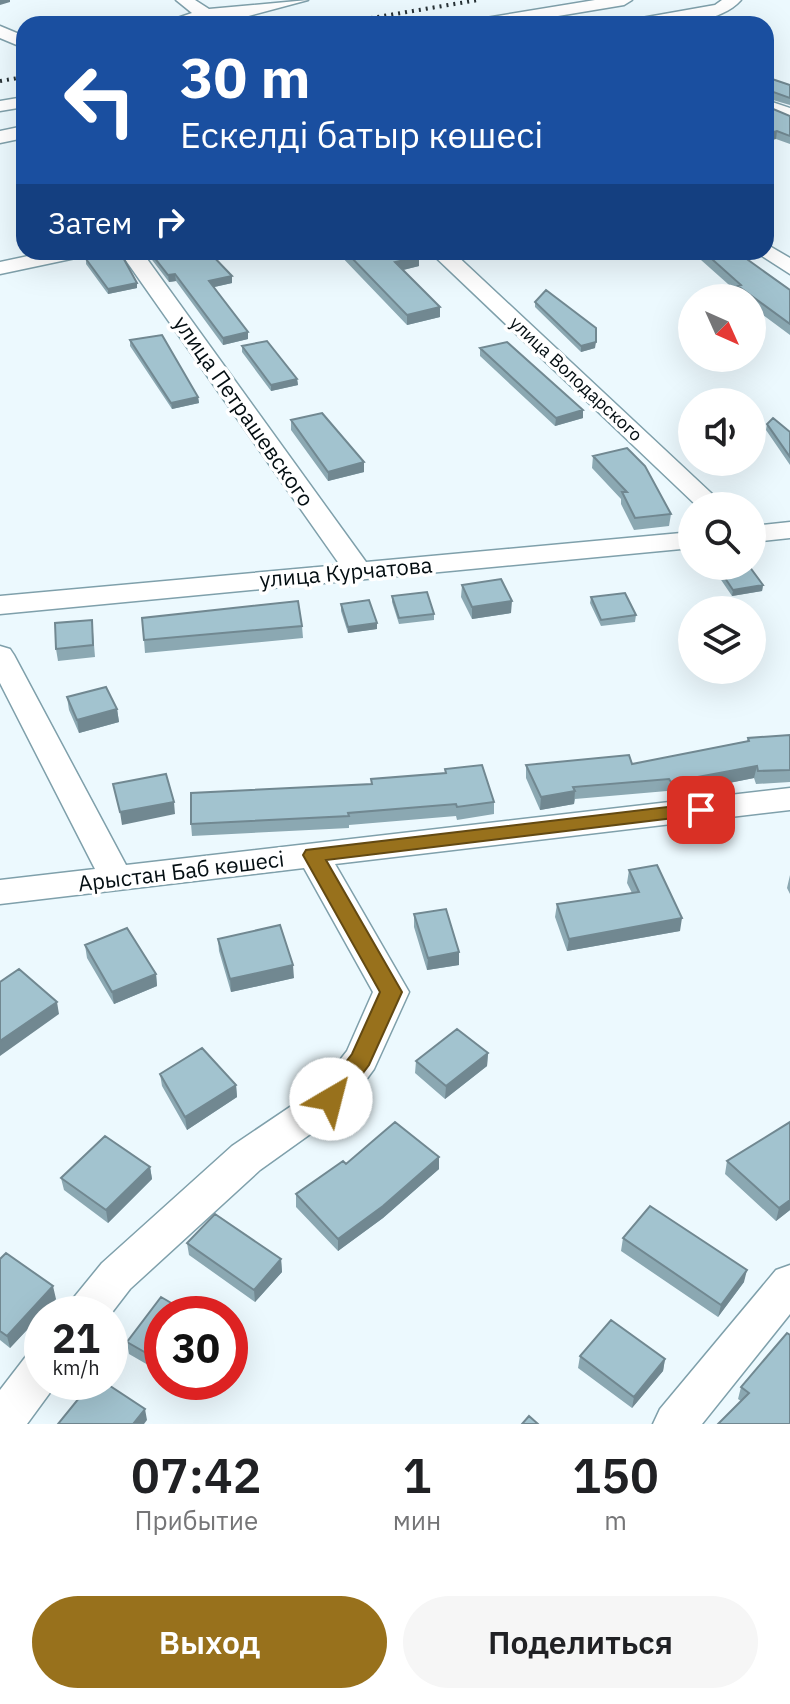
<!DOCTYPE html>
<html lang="ru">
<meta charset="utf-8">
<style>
:root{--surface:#fff;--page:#f6f6f6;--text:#202124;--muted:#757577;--accent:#98711c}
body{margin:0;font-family:"IBM Plex Sans",sans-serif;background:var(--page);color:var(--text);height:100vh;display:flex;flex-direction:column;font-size:30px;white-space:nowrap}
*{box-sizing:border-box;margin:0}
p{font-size:26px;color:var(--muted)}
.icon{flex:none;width:44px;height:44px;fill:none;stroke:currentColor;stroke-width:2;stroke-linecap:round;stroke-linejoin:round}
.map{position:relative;height:1424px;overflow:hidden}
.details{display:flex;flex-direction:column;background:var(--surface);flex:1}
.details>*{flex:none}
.banner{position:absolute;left:16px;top:16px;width:758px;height:244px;border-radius:24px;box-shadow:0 8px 32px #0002;background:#1a4fa0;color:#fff;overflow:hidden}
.needle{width:52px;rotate:135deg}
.tools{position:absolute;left:678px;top:284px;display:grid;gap:16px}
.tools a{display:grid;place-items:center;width:88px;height:88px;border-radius:50%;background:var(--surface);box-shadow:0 8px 32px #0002;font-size:40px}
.speed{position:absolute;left:24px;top:1296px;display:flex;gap:16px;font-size:40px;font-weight:700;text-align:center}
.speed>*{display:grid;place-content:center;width:104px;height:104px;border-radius:50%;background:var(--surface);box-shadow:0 8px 32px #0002;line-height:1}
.speed small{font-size:20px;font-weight:400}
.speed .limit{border:12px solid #d22;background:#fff;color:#111}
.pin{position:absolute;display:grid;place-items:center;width:68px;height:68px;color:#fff;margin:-34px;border-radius:16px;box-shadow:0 4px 12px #0006}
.me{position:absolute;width:88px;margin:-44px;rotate:37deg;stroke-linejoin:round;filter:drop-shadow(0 0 6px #0008)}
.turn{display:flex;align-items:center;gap:28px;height:168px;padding:0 32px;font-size:36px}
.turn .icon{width:104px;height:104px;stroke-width:2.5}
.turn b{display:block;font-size:56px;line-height:68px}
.then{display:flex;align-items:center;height:76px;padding:0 32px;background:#0003;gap:16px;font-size:30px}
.eta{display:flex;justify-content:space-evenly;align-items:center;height:136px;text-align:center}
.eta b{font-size:48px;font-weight:600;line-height:56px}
.primary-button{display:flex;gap:16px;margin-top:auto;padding:16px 32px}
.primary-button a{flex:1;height:92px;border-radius:48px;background:var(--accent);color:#fff;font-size:32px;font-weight:600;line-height:92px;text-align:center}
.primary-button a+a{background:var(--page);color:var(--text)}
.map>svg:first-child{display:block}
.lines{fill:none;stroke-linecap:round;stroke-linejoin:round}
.minor-casing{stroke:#7fa0ab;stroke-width:3}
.minor{fill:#fff;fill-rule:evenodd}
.rail{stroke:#283236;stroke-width:4;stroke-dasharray:2 5;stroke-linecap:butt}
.wall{fill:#8ba8b2}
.shaded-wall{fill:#718891}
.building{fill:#a2c3cf;stroke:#718891;stroke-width:2}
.route{fill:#98711c;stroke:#634912;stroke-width:2}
.labels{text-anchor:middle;stroke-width:7;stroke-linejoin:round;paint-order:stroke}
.far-street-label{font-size:18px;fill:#040e12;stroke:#fff}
.street-label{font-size:22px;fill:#040e12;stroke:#fff}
</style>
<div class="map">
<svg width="790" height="1424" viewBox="0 0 790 1424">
<rect width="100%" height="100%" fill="#ecf9fe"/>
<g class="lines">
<defs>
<path id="minor" d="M176,0H195L209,9L308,0L241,18L160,24L192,13Z
M595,0H632L624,5L510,24H472L480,19Z
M722,0H741C717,27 661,24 628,24L636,19L715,5Z
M0,26L24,36V48L0,38Z
M24,97V107L0,111V101Z
M766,100L790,108V120L766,111Z
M24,126V138L0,143V131Z
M766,244L790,258V274L759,254L757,252H766Z
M47,252H89L85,256L0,274V262Z
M120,252H142L366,562L692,532V548L0,614V596L340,565Z
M430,252H453L725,506H697Z
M790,522V538L752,542V526Z
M0,646L10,649L14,655L126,865L790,788V810L335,864L409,992L374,1069L344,1110L260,1170L130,1289L110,1315L65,1314L71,1301L102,1263L232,1146L318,1088L347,1051L373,992L304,868L0,904V880L95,869L0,683Z
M790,1265V1314L702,1424H653L660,1409L776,1270Z
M42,1349V1382L57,1383L27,1424H0V1390L27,1355Z"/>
</defs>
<!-- minor casing -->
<use href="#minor" class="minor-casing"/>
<!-- minor -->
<use href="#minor" class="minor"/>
<!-- rail -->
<path class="rail" d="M336,24L478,0
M0,81L24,77"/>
</g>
<!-- wall -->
<path class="wall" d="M766,77L790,85V105L766,98Z
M766,106L790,116V144L776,139L766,141Z
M146,252H234L214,257L232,276V283L214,287L248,332V339L223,345L176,281L169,282Z
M337,252H413L419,266L403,270L440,317L407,325Z
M692,252H737L790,290V335L752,307V298H740L737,295V292Z
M86,259L137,283V288L108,294L86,264Z
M535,302L595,348L581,352L535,307Z
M130,340L198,397L199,403L172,409L130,346Z
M242,346L297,379L298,385L271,391L242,352Z
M480,348L583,410V418L555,426L480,356Z
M291,420L364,462V472L328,481L291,430Z
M767,424L790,432V465L766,430Z
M593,456L671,514L669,526L634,530L621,504V499L592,468Z
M716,566H749L763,585L762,591L732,596L715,571Z
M462,585L511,613L472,619L461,597Z
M392,596L434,614V620L399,624L392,602Z
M591,597L636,615L635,622L601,626L590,603Z
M341,604L377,629L348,633L341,611Z
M92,620L95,657L58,661L56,649Z
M302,626L303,638L145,653L144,640Z
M67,697L117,709L119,722L79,733L69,710Z
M790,735V782L756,784L754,778L669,795L667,791L575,799L574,804L540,810L526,778V765L632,764L747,741L748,738Z
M445,769L494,802V814L457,820L456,816L349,825V828L192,836L191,824L371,784V779L445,773Z
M629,870L680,931L567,951L555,917L557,904L632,893L627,883Z
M790,875V894L787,888Z
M414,914L459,952V965L427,970L414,927Z
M218,939L294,978L231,992L219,951Z
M85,945L156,974L157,986L114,1004L87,958Z
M488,1053L487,1066L445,1099L415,1073L416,1061Z
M160,1074L236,1085L237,1097L187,1130L162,1086Z
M727,1161L790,1210L776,1221L725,1174Z
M346,1164L439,1169L383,1218L338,1251L296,1207V1194Z
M150,1167L152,1179L108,1223L64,1190L61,1178Z
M623,1238L744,1282L718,1317L621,1251Z
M187,1243L281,1259L282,1272L255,1302L189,1255Z
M0,1259L56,1299L10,1348L0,1340Z
M162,1314V1373L129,1354L127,1342Z
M580,1356L665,1359L663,1371L632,1408L578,1368Z
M741,1387L790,1424L741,1401L738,1399Z"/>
<!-- shaded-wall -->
<path class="shaded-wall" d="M0,0H10V2L0,5Z
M777,131L776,139L766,141V134Z
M208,252H234L209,259Z
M419,257V266L395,272V262Z
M175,274L176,281L169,282L168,275Z
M232,276V283L210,288L209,281Z
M137,283V288L108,294V289Z
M440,307V317L407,325V315Z
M248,332V339L223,345V338Z
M596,342L595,348L581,352V346Z
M297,379L298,385L271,391V385Z
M198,397L199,403L172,409L171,403Z
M583,410V418L555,426L556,418Z
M364,462V472L328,481V472Z
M763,585L762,591L732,596L733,590Z
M512,601L511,613L472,619V607Z
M377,623V629L348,633V627Z
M117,709L119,722L79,733L77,720Z
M757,766L754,778L669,795L671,782Z
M575,791L574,804L540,810L541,797Z
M174,802L175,814L122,825L120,812Z
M682,918L680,931L567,951L569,939Z
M459,952V965L427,970L428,958Z
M293,965L294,978L231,992L230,979Z
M156,974L157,986L114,1004L112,992Z
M57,1002L59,1014L0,1056V1041Z
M488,1053L487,1066L445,1099L446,1086Z
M236,1085L237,1097L187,1130L185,1117Z
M439,1157V1169L383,1218L338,1251V1239Z
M150,1167L152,1179L108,1223L106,1210Z
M790,1200V1210L776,1221L779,1208Z
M281,1259L282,1272L255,1302L254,1290Z
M747,1270L744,1282L718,1317L721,1305Z
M53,1286L56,1299L10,1348L7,1336Z
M665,1359L663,1371L632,1408L634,1397Z
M145,1409L147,1420L144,1424H133Z"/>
<!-- building -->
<path class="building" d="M766,77L790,85V98L768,90L766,91Z
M766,106L790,116V136L777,131L766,134Z
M120,252L137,283L108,289L86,259Z
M150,252H209L232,276L209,281L248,332L223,338L175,274L168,275Z
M346,252H413L419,257L395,262L440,307L407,315Z
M704,252H737L790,290V324L738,286L741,285Z
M546,290L596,328V342L581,346L535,302Z
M162,335L198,397L171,403L130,340Z
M267,341L297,379L271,385L242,346Z
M507,342L583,410L556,418L480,348Z
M322,413L364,462L328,472L291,420Z
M773,418L790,432V457L767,424Z
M627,448L645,466L671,514L635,518L622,492H627L593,456Z
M717,566H749L763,585L733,590Z
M501,579L512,601L472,607L462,585Z
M427,592L434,614L399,618L392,596Z
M625,593L636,615L601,620L591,597Z
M369,600L377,623L348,627L341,604Z
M298,601L302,626L144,640L142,618Z
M92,620L93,645L56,649L55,623Z
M106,687L117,709L77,720L67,697Z
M790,735V770L758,771L757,766L671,782L669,779L573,787L575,791L541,797L526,765L629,755L632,764L749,741L748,738Z
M482,765L494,802L457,807L456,804L348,813L349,816L191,824V793L372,784L371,779L446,773L445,769Z
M166,774L174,802L120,812L113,784Z
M657,865L682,918L569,939L557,904L639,892L629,870Z
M446,909L459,952L428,958L414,914Z
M280,925L293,965L230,979L218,939Z
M127,928L156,974L112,992L85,945Z
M19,969L57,1002L0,1041V982Z
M457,1029L488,1053L446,1086L416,1061Z
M202,1048L236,1085L185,1117L160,1074Z
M395,1122L439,1157L383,1206L338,1239L296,1194L343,1161L346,1164Z
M790,1122V1200L779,1208L727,1161Z
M105,1136L150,1167L106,1210L61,1178Z
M650,1206L747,1270L721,1305L623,1238Z
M215,1214L281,1259L254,1290L187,1243Z
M6,1253L53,1286L7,1336L0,1331V1259Z
M161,1297L190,1314H162V1362L127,1342Z
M611,1320L665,1359L634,1397L580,1356Z
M787,1333L790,1335V1424H718L749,1393L741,1387Z
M92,1382H104L145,1409L133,1424H58Z
M529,1416L538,1424H522Z"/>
<!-- route -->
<path class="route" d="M701,803L710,810L707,814L326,860L402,992L369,1065L339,1105H323L319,1099L323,1092L352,1054L380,992L303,855L306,850Z"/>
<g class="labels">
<!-- far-street labels -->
<g class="far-street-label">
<text transform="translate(576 379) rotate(43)" y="6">улица Володарского</text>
</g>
<!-- street labels -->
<g class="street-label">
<text transform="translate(244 411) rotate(55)" y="8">улица Петрашевского</text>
<text transform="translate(346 572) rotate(-5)" y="8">улица Курчатова</text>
<text transform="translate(181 871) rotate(-7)" y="8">Арыстан Баб көшесі</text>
</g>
</g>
</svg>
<div class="tools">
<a><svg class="needle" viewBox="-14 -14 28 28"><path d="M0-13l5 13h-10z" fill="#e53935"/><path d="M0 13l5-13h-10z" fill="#757577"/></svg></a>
<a><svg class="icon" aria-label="sound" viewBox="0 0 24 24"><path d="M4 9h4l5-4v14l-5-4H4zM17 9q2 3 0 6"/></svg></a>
<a><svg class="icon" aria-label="search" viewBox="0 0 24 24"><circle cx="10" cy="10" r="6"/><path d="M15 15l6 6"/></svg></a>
<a><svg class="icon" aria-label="layers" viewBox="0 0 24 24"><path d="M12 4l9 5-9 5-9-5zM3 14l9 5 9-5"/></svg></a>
</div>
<div class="speed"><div>21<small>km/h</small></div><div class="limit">30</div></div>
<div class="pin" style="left:701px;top:810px;background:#d93025"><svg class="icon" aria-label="arrive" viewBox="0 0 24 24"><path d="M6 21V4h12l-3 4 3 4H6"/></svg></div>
<svg class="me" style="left:331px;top:1099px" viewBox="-20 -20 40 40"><circle r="19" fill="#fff"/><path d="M0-13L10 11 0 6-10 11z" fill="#98711c"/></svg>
<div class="banner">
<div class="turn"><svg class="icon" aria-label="left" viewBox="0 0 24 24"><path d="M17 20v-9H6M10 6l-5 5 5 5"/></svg><div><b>30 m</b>Ескелді батыр көшесі</div></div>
<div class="then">Затем<svg class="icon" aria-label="right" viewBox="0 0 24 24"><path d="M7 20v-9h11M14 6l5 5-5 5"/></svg></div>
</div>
</div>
<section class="details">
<div class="eta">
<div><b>07:42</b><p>Прибытие</p></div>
<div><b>1</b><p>мин</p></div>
<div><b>150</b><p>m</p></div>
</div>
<div class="primary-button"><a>Выход</a><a>Поделиться</a></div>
</section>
